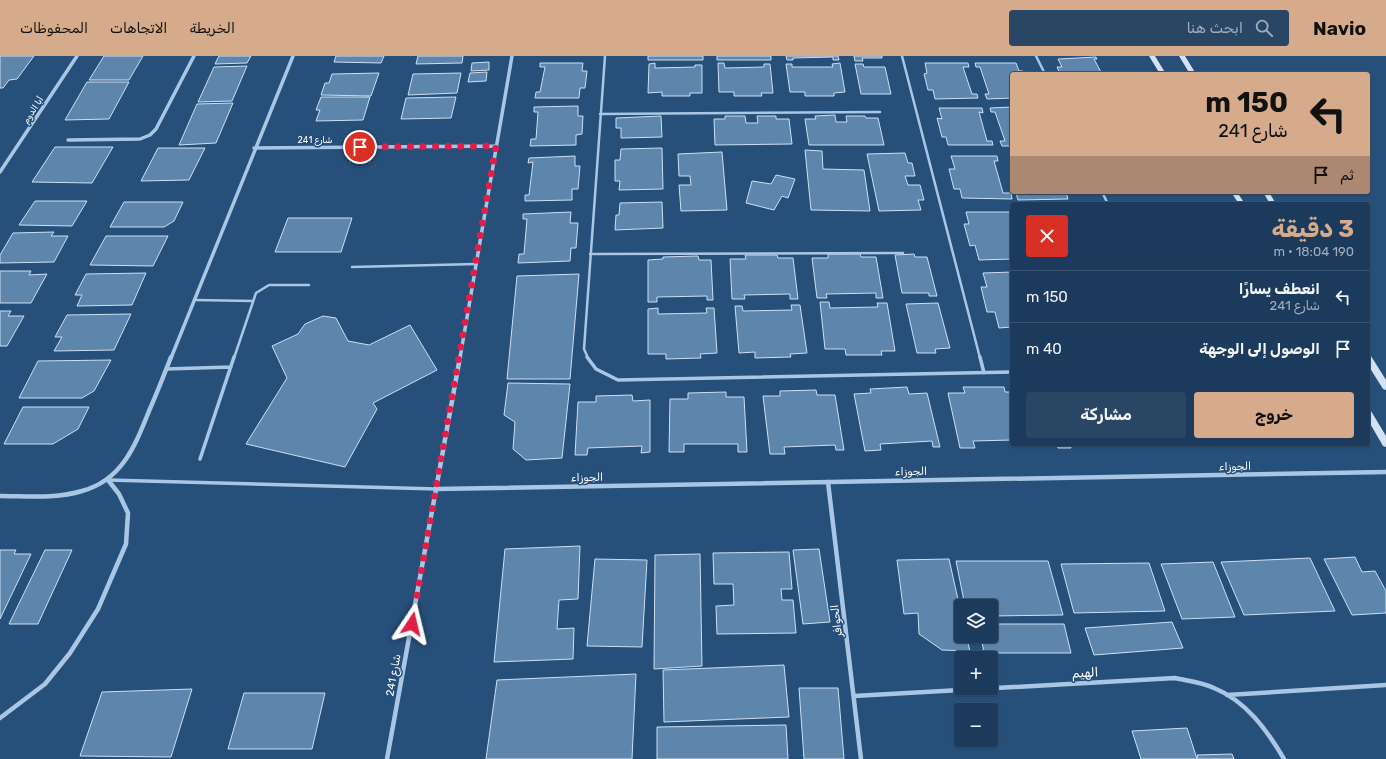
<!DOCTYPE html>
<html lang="ar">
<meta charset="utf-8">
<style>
:root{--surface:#1c3b5c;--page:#294665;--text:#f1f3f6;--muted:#a0adbb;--line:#3a5572;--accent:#d6ab8b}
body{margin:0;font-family:Rubik,Cairo,sans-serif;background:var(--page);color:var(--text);direction:rtl;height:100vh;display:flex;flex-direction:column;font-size:15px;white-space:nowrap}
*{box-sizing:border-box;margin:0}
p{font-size:13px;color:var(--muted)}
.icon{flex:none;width:22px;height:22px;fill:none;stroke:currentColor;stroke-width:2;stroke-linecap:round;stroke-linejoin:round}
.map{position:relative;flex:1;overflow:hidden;direction:ltr}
.sheet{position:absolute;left:1010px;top:146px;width:360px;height:244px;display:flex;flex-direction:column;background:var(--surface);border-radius:4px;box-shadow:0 1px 3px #0004,0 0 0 1px var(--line);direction:rtl}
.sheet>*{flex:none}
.top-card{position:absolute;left:1010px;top:16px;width:360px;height:122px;border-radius:4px;box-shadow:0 1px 3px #0004,0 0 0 1px var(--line);direction:rtl;background:#d6ab8b;color:#111;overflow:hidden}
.fabs{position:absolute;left:954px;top:543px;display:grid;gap:8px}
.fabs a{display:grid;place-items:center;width:44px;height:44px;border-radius:4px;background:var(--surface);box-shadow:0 1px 3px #0004,0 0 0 1px var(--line);font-size:20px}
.pin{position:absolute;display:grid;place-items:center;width:34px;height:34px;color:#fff;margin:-17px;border:2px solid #fff;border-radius:50%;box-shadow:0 1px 4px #0007}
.me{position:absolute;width:44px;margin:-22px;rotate:10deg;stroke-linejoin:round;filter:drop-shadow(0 0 3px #0008)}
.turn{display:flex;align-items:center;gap:14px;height:84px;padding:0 16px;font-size:18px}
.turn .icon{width:52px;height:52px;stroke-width:2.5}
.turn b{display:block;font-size:28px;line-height:34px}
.then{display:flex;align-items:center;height:38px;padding:0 16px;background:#0003;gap:8px;font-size:15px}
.round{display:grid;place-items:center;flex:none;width:42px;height:42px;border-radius:4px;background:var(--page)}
.overview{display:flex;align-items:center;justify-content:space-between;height:68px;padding:0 16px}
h1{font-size:24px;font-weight:700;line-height:30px;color:var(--accent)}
.button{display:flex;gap:8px;margin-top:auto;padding:8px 16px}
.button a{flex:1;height:46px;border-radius:4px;background:var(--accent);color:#111;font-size:16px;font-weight:700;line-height:46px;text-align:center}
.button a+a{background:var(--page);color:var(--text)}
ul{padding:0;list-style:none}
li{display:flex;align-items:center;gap:12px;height:52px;padding:0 16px;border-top:1px solid var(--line)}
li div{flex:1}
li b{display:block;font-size:15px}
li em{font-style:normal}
header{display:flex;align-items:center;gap:24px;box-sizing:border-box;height:56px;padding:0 20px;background:var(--accent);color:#111}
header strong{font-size:19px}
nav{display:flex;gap:22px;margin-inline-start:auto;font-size:14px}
.search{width:280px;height:36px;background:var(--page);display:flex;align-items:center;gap:10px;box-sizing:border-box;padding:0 14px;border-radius:4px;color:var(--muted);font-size:15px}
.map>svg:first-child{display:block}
.building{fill:#5e85ac;stroke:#cce0f3}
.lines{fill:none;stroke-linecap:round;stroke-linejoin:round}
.service-far1{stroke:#a9c7e4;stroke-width:2.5}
.service{stroke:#a9c7e4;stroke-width:3.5}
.minor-far1{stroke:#a9c7e4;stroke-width:3.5}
.minor{stroke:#a9c7e4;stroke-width:4.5}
.secondary{fill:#d2e2f4;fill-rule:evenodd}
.route{stroke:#e11d48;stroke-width:7;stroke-dasharray:0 12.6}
.labels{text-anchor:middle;stroke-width:3;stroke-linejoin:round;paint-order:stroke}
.far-street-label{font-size:9px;fill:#fff;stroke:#264f7a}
.street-label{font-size:11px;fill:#fff;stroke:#264f7a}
.near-street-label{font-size:13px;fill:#fff;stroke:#264f7a}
</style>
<header>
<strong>Navio</strong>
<div class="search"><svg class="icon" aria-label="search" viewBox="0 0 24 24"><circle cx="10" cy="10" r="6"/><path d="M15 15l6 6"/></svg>ابحث هنا</div>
<nav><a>الخريطة</a><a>الاتجاهات</a><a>المحفوظات</a></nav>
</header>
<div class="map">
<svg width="1386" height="703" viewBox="0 0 1386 703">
<rect width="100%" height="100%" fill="#264f7a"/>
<!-- building -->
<path class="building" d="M0,0H34L17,23L9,24L3,32H0Z
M104,0H143L129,24H89Z
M219,0H251L247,7L215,8Z
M336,0H384L381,7L334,6Z
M418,0H463L462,7L416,8Z
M648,0H703V4H648Z
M717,0H771V4H717Z
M786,0H838L839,4H833V1L793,2V4H787Z
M854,0H882V2H862L863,5H855Z
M1096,1L1097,3H1094L1102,18H1060L1057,11H1062L1058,3Z
M489,6V14L471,15L472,7Z
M540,7H583L582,15H587L585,32H580L579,42H535L536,36H540L545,11H540Z
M655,7V12L695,11V9H702V37H690V40H662V36L648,37L649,8Z
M718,7H724L725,12L764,11V8H770L773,37H761L762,40H734V36H719Z
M840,7L845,36L834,37V40H805V36H790L786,8H792V11H833L832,8Z
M925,7H968L969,11H963L972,38H977L978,42L935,43L933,34H928L924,18L927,17Z
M975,7H1016L1019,15H1023L1025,18H1012V42L987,43L985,38H989L980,11H976Z
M855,8H863L864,11H885L891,38H861Z
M247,10L232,45L198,46L214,11Z
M487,16L486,25L468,26L470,17Z
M379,17L371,40L321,39L325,27H329L332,18Z
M461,17L457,37L408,39L413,18Z
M87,26H129L109,63L65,64Z
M321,41H370L363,64L316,65L320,54H316Z
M456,41L451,62L401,63L406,42Z
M233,47L216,87L179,89L197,48Z
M578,50V60H583L582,78L576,79V89L530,90L531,83H536L538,56H534V51Z
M1012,51V90H1002L1000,85H1005L995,56H991L990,52Z
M939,52H982L983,57L979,56L987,85H992L993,89H948L946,81H942L937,62L942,63Z
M835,59L836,66H847L846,60H865L866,62H878L884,89H809L805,63H816L815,60Z
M661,60L662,81L621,82V72H616V62Z
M725,60H745L746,67H758L757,60H776V63H789L792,88L715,89L714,63H725Z
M55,91H113L92,127L32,126Z
M158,92H205L189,124L141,125Z
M662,92L663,133L619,134L620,125H615V104H620L621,93Z
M805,94L822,95L823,113L864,114L870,155L811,154Z
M722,96L727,154L681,155L679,129H691L690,120H679L678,98Z
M905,97L908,107H912L915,120H905L908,129H920L924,144H918L921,154L879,155L867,98Z
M575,100V110H580L578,133H572V144L525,145V139H529L533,106L528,107L529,102Z
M951,100H997L998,105H994L1003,137H1011L1012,143L962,142L960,133H954L949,113H955Z
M776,119L795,123L788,142L782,140L774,154L746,147L752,125L771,128Z
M1022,136H1066L1068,143L1018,144L1016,137Z
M35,145H87L72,170L19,169Z
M124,146H183L174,165L164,171H110Z
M662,146L663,172L615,174L616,159H619L620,147Z
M571,156L570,167H578L576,192H571L570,205L518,207L519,198H524L527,163H523V158Z
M966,156H1012V160H1011L1012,164V203L979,204L975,189L970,190L964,168H969Z
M288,162H352L341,196H275Z
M54,176L51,180H68L54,206L0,207V199L13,177Z
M106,180H168L153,210L90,209Z
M828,198H860L861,201H876L883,242H876V237L826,238L827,242H817L812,202H828Z
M914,198L915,201H927L937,240H929V237H902L895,199Z
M745,199H777L778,202H793L798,243H790V238L744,239L745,243H732L730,203H746Z
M698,200L699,204H711L713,244H707V240L657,241V246H648V204L663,203V201Z
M0,215H31L29,219L47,218L31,247H0Z
M1012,216V271L999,272L995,256H987L981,231H987L983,217Z
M146,217L132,249L77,250L82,239H75L86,218Z
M579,218L570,323H507L517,220Z
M820,246H829L830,252L878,251L877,247H887L895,295H881L882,299H846L845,293H825Z
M938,247L950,292L935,293L936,297H917L906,248Z
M791,249H800L807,297L790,298L791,301L755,302V296L739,297L735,250H742L743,255L792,254Z
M658,252V258L707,257L706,252H714L717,297L700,298L701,302L666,303V298H648V253Z
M0,255H11L8,260H24L7,290H0Z
M131,258L114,294L54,295L62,281H55L67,259Z
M323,260L336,262L348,285L369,289L410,269L437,314L373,347L377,353L345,411L246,388L287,322L272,290L298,278L305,268Z
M111,304L94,335L82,342H19L38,305Z
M508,327L570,328L562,402L526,404L513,393L515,366L504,359Z
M907,331L909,338L927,337L940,391H933L932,385L880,388L881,394L865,395L854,338L871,337L870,333Z
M963,331H1004L1005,336H1012V384L973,385L975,392H960L948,337H965Z
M816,334L817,339H835L844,394H836L835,389L784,391L785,398H770L763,340H780V335Z
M726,336V341H744L747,396H738V388H684V396H669L670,343H688V337Z
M632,339L633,345L650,344V396L641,397L642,390L588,392L587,399H575L578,346H596V340Z
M23,351H89L78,373L53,388H4Z
M1057,388H1070L1071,392H1058Z
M580,490L578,543L559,544L557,573L574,572L573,603L494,606L505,493Z
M819,493L830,566L803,568L793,494Z
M0,494H16L14,498H31L0,563Z
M45,494H72L38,568H9Z
M789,496L792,533H781L782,544H793L796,577L717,578L716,550L734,549L733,528H714L713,497Z
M700,498L702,610L654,613L655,499Z
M1355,501L1362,516L1375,515L1386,535V557L1352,559L1324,503Z
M1310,502L1335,555L1244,559L1221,506Z
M595,503L647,504L642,591L587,590Z
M949,503L961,557V580H966L970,595L942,594L919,578L918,557L904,558L897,504Z
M956,505H1048L1063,559L991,560V550H965Z
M1213,506L1235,561L1182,563L1161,508Z
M1149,507L1165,555L1074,557L1061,508Z
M1172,566L1183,592L1094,599L1085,572Z
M991,568H1064L1071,597H984L981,580H991Z
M784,609L789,661L664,666L663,614Z
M636,618L632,703H486L497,624Z
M799,632H838L844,703H804Z
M192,633L171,701L80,700L102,636Z
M244,637H325L312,693H228Z
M786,669L788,703H657V671Z
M1187,672L1197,703H1141L1132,675Z
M1232,698L1234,703H1198L1197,699Z"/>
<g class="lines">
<!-- service-far1 -->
<path class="service-far1" d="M902,0L980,302
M1036,0L1045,18
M600,58L880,56
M1102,136L1108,148
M590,198L903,197
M352,211L476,208
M194,244L253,245
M234,302L256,237L269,229H309
M588,302L584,293L605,0"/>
<!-- service -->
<path class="service" d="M587,301L596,313L618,324L1012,316
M980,301L984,317
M166,313L231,311
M200,403L234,301
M108,424L437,433"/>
<!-- minor-far1 -->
<path class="minor-far1" d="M68,84L140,83L150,79L156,73L194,0
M254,92L496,90
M0,116L77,0
M171,302L293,0
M460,302L512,0"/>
<!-- minor -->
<path class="minor" d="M828,426L861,703
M437,433L1386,416
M0,440C27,440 56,443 82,435C122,424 135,390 149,355C157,337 164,319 171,301
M1227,639L1386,629
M854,640L1175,622C1188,625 1201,626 1214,632C1246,645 1267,674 1284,703
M0,662L45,628L70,597L98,553L126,488L128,457L119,438L108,424
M387,703L460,301"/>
<!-- secondary -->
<path class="secondary" d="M1149,0H1155L1166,18H1160Z
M1179,0H1185L1196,18H1190Z
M1231,136H1237L1245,148H1239Z
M1263,136H1269L1276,148H1270Z
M1368,299L1371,300L1386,324V334L1383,333L1368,309Z
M1368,354L1371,355L1386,380V391L1383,390L1368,364Z"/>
</g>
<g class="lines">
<!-- route -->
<path class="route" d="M360,91L496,90L412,568"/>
</g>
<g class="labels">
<!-- far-street labels -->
<g class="far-street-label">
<text transform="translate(33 54) rotate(-57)" y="3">أبا الدوم</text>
<text x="315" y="87">شارع 241</text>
</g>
<!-- street labels -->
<g class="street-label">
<text transform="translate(1235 410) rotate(-1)" y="4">الجوزاء</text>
<text transform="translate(911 415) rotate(-1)" y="4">الجوزاء</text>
<text transform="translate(587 421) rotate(-1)" y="4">الجوزاء</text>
<text transform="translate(836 565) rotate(-97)" y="4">الحوافر</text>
<text transform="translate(393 619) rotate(-80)" y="4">شارع 241</text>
</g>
<!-- near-street labels -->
<g class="near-street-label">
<text transform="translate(1085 616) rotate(-3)" y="5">الهيم</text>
</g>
</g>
</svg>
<div class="fabs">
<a><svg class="icon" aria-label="layers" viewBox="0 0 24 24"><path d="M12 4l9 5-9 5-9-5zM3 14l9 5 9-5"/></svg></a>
<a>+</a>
<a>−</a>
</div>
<div class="pin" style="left:360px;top:91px;background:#d93025"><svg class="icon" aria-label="arrive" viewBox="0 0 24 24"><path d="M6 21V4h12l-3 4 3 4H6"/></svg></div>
<svg class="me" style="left:412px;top:568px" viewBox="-20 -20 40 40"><path d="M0-17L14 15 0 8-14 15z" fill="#e11d48" stroke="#fff" stroke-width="4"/></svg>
<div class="top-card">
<div class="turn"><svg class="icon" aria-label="left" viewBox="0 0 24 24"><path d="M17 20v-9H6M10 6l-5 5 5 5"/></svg><div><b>150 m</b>شارع 241</div></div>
<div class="then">ثم<svg class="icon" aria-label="arrive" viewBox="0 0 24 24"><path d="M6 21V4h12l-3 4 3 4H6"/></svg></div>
</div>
<section class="sheet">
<div class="overview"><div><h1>3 دقيقة</h1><p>190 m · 18:04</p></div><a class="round" style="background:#d93025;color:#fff"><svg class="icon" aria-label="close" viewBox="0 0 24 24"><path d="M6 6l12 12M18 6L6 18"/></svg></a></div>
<ul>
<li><svg class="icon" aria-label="left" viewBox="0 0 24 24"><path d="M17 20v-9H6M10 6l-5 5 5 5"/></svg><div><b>انعطف يسارًا</b><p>شارع 241</p></div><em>150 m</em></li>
<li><svg class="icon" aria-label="arrive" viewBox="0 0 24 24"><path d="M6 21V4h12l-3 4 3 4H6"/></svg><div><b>الوصول إلى الوجهة</b></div><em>40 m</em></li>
</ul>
<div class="button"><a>خروج</a><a>مشاركة</a></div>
</section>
</div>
